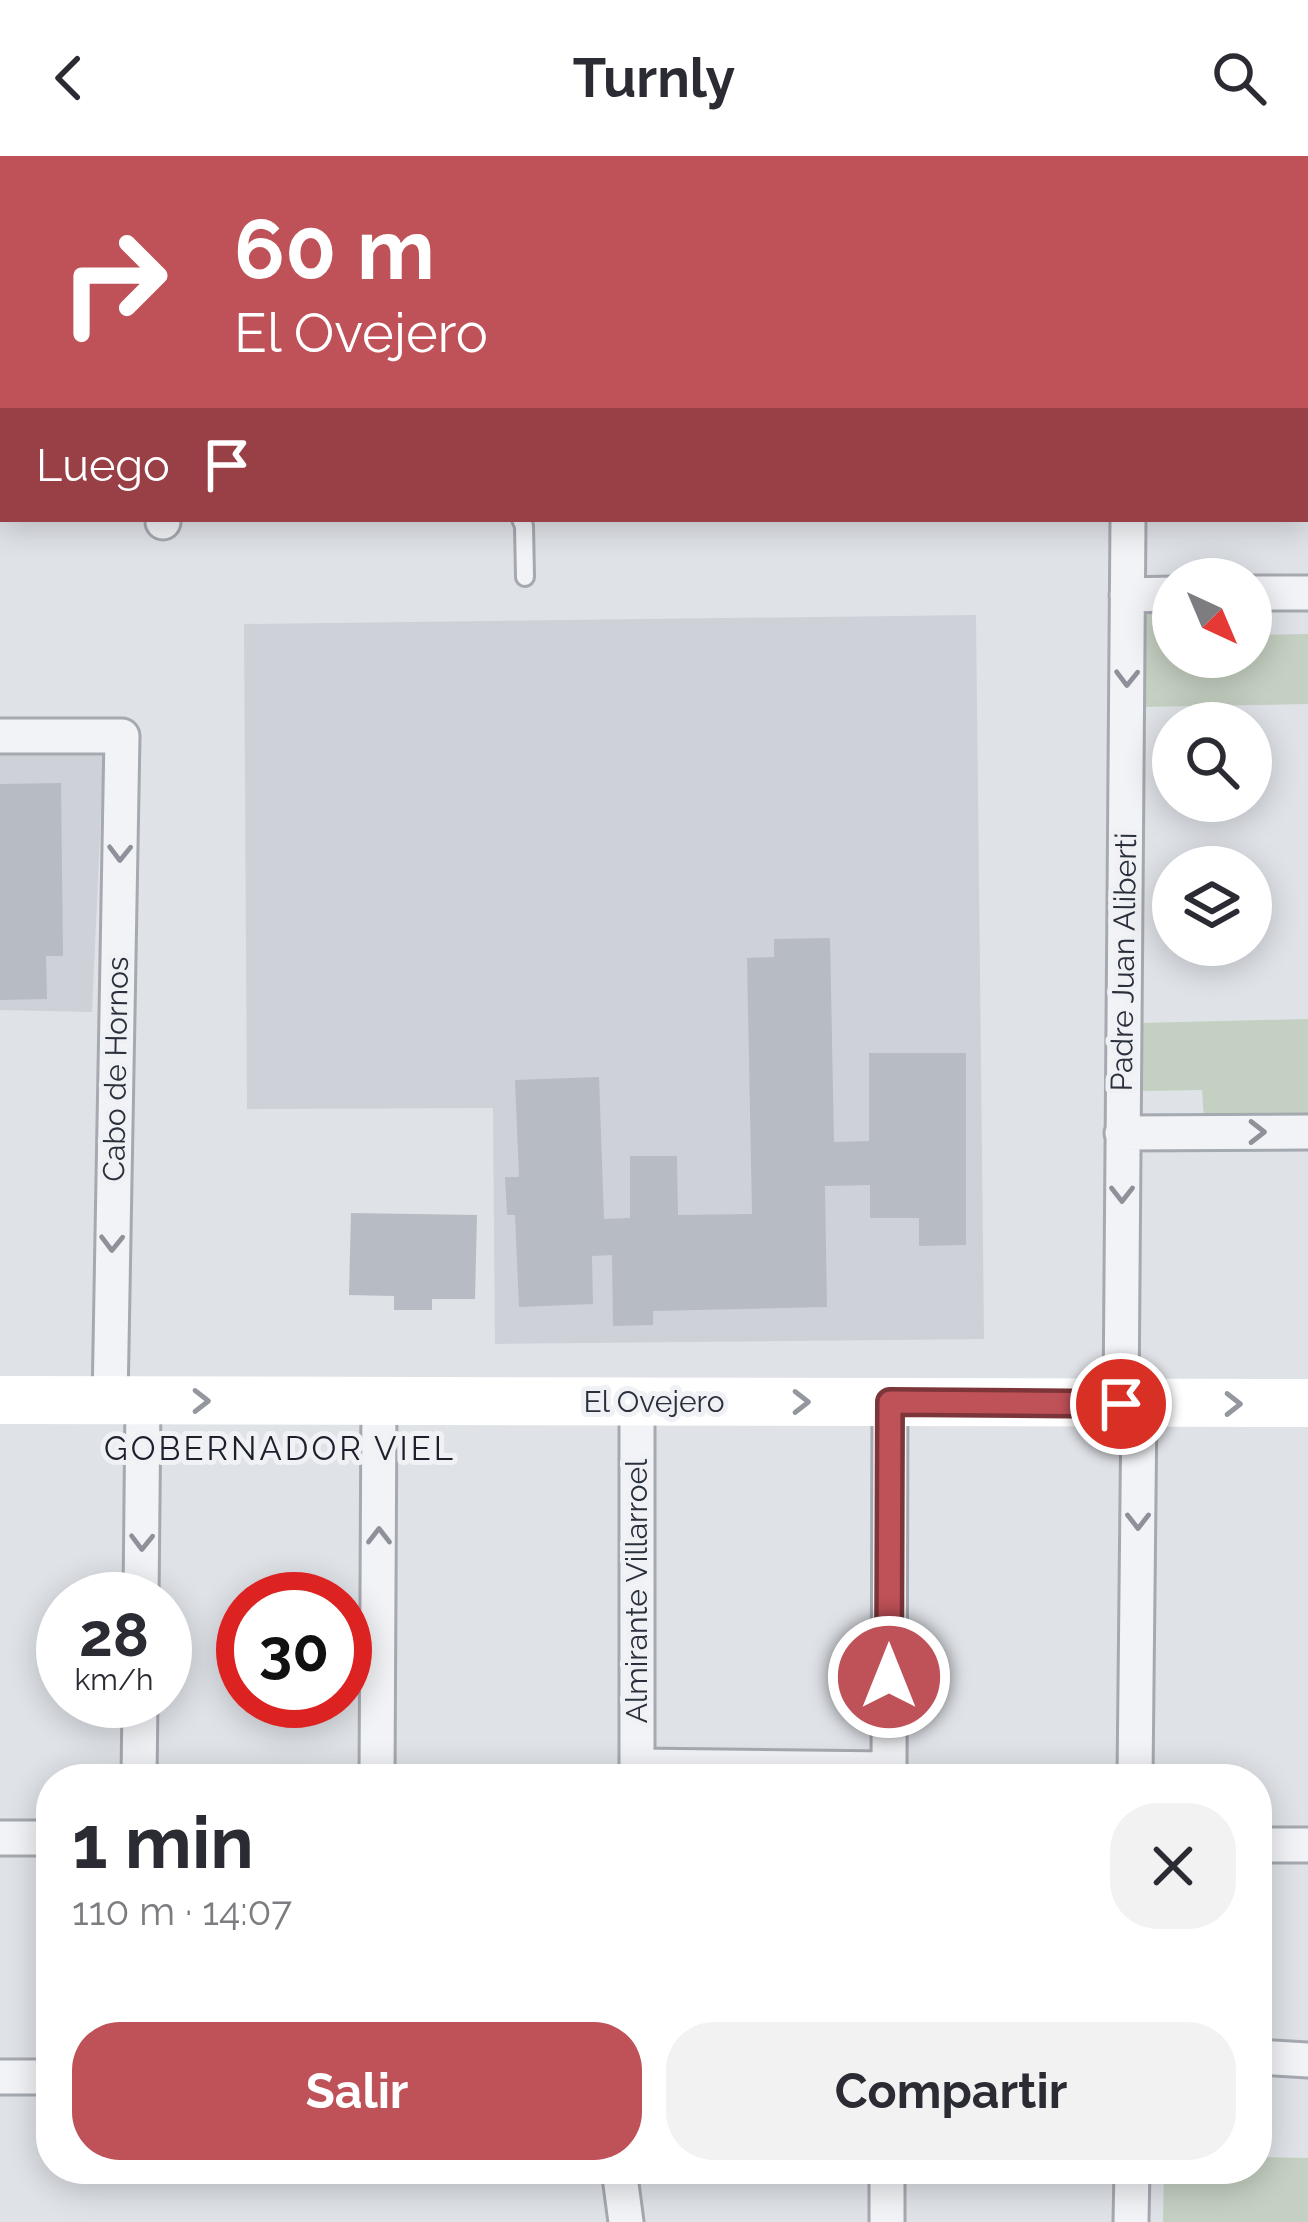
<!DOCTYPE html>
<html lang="es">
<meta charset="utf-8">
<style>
:root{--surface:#fff;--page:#f2f2f3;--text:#2b2b33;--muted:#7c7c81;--accent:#bf5158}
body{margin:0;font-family:Raleway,sans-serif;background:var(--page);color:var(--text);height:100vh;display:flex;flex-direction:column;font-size:45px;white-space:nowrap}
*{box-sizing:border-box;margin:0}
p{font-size:39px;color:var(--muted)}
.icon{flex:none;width:66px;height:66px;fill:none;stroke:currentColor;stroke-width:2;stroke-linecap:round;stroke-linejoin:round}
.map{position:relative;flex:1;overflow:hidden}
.side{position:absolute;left:36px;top:1608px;width:1236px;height:420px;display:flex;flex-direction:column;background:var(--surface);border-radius:48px;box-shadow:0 6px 30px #0003}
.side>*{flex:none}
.hud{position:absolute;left:0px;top:0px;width:1308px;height:366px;box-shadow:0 6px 30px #0003;background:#bf5158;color:#fff;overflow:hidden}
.needle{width:78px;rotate:136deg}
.controls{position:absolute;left:1152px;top:402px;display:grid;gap:24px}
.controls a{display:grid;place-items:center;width:120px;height:120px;border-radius:50%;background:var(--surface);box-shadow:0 6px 30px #0003;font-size:60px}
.speed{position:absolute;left:36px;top:1416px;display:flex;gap:24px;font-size:60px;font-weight:700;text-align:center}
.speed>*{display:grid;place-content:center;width:156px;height:156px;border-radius:50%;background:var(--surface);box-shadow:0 6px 30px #0003;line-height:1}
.speed small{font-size:30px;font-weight:400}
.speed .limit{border:18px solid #d22;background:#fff;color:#111}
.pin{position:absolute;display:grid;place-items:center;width:102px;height:102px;color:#fff;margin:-51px;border:6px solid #fff;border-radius:50%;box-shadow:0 3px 12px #0007}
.me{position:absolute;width:132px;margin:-66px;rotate:0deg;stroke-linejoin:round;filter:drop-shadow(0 0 9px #0008)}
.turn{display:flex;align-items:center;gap:42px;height:252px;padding:0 36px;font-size:54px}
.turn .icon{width:156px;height:156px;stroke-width:2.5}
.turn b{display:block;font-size:84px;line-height:102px}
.then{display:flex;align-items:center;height:114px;padding:0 36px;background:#0003;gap:24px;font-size:45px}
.round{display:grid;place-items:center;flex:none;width:126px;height:126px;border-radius:48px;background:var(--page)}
.head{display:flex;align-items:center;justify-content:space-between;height:204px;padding:0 36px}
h1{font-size:72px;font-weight:700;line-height:90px}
.cta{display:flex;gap:24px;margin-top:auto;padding:24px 36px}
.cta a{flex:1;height:138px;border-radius:48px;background:var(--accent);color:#fff;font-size:48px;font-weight:700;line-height:138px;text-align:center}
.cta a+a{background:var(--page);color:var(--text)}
header{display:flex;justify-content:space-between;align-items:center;height:156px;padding:0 36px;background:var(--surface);font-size:54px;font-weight:700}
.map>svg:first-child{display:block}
.built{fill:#ced1d8}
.green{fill:#c4d0c1}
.building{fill:#b7bbc3}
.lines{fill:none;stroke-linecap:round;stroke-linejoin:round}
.lane-casing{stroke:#a5a9b0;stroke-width:22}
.street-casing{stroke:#a5a9b0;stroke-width:39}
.lane{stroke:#f2f3f6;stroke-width:16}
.street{stroke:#f2f3f6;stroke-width:33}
.secondary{stroke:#fff;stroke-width:48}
.oneway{stroke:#8e9199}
.oneway2{stroke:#94979e}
.route-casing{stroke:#7c3539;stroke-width:30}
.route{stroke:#bf5158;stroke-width:21}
.labels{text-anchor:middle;stroke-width:10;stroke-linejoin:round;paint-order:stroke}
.street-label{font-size:30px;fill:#2a2f3c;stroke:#eff1f5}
.neighbourhood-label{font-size:33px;letter-spacing:3px;fill:#1c202d;stroke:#eff1f5}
</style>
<header><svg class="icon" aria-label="back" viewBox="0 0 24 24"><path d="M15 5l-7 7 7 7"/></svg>Turnly<svg class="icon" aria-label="search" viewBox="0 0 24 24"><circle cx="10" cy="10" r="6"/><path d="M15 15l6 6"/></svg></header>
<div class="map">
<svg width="1308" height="2066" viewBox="0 0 1308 2066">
<rect width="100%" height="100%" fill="#dfe2e7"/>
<!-- built -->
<path class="built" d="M976,459L984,1183L495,1188L493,952L247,953L244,468Z
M104,591L92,856L0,854V592Z"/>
<!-- green -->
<path class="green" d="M1136,448H1173V501H1251V479L1308,478V548L1137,551Z
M1308,863V963L1204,965L1202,934L1142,935L1141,867Z
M1257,2001L1308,2002V2066H1163L1164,2013H1257Z"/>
<!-- building -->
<path class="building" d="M61,627L63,800H46L47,843L0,844V628Z
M830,782L834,986L869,985V897H966V1089L919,1090V1062H870V1029L825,1030L827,1151L653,1155V1169L613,1170L612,1099L592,1100L593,1148L519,1151L515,1059H507L505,1021H519L515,924L599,921L604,1063L630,1062V1000H677L678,1059L752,1058L747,802L774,801V783Z
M351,1057L477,1059L475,1143H432V1154H394V1140L349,1139Z"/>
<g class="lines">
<defs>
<path id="lane" d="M521,363L524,370L525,421"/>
<path id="street" d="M123,0V3
M580,3V0
M1069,3V0
M163,366V363
M1251,437H1308
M1127,439L1173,438
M0,580H122L110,1246
M1122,977L1308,976
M1121,1248L1128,363
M141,1443L143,1245
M637,1610L889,1613
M139,1623L140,1545
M377,1623L379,1246
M637,1623V1246
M889,1623L890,1246
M1135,1623L1139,1248
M0,1682H51
M1257,1689H1308
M1257,1901L1308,1904
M0,1921H51
M619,2013L626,2066
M887,2066V2013
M1131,2066L1132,2013"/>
</defs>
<!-- lane casing -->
<use href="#lane" class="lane-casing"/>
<!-- street casing -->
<use href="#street" class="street-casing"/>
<!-- lane -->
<use href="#lane" class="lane"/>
<!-- street -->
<use href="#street" class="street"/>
<!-- secondary -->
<path class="secondary" d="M0,142H3
M1305,149H1308
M0,1244L1308,1247"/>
</g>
<!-- one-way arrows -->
<defs><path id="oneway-chevron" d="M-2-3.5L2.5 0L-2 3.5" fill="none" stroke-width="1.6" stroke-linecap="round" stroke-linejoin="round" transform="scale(3)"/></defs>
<g class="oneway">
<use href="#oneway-chevron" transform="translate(1127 522) rotate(91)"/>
<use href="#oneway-chevron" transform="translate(120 697) rotate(91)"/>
<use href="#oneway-chevron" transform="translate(1257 976)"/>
<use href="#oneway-chevron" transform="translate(1122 1038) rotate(90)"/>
<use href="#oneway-chevron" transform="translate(112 1087) rotate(91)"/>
<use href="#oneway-chevron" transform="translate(1138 1365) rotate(90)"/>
<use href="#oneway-chevron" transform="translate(379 1380) rotate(-90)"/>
<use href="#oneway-chevron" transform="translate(142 1386) rotate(91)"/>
</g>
<g class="oneway2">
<use href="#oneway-chevron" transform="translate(201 1245)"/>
<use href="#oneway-chevron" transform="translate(801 1246)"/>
<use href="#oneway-chevron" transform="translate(1233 1248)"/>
</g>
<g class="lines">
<defs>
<path id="route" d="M889,1521L890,1246L1121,1248"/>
</defs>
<!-- route casing -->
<use href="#route" class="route-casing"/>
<!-- route -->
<use href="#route" class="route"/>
</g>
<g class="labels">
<!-- street labels -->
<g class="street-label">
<text transform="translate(1124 806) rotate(-89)" y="10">Padre Juan Aliberti</text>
<text transform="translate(116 913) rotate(-89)" y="10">Cabo de Hornos</text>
<text x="654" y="1256">El Ovejero</text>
<text transform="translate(637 1435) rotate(-90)" y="10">Almirante Villarroel</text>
</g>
<!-- neighbourhood labels -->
<g class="neighbourhood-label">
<text x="280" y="1304">GOBERNADOR VIEL</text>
</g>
</g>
</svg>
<div class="controls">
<a><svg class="needle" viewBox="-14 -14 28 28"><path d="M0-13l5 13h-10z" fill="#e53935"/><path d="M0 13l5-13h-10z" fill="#7c7c81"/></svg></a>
<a><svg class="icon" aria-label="search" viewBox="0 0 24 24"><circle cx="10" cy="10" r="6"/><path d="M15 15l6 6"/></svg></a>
<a><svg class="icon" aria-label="layers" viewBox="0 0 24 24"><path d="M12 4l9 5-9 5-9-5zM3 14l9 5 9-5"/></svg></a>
</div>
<div class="speed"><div>28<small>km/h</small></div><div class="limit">30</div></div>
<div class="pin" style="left:1121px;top:1248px;background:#d93025"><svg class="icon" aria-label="arrive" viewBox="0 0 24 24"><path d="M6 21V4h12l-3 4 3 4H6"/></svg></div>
<svg class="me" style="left:889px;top:1521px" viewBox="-20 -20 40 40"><circle r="17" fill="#bf5158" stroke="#fff" stroke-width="3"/><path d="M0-11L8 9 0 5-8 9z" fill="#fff"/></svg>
<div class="hud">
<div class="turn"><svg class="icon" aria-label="right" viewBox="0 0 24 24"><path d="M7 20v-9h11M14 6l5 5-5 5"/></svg><div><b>60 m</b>El Ovejero</div></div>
<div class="then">Luego<svg class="icon" aria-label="arrive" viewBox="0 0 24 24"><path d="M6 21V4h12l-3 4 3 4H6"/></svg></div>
</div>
<section class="side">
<div class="head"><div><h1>1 min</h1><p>110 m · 14:07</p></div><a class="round"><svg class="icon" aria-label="close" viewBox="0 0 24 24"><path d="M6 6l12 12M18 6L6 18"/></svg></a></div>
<div class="cta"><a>Salir</a><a>Compartir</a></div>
</section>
</div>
